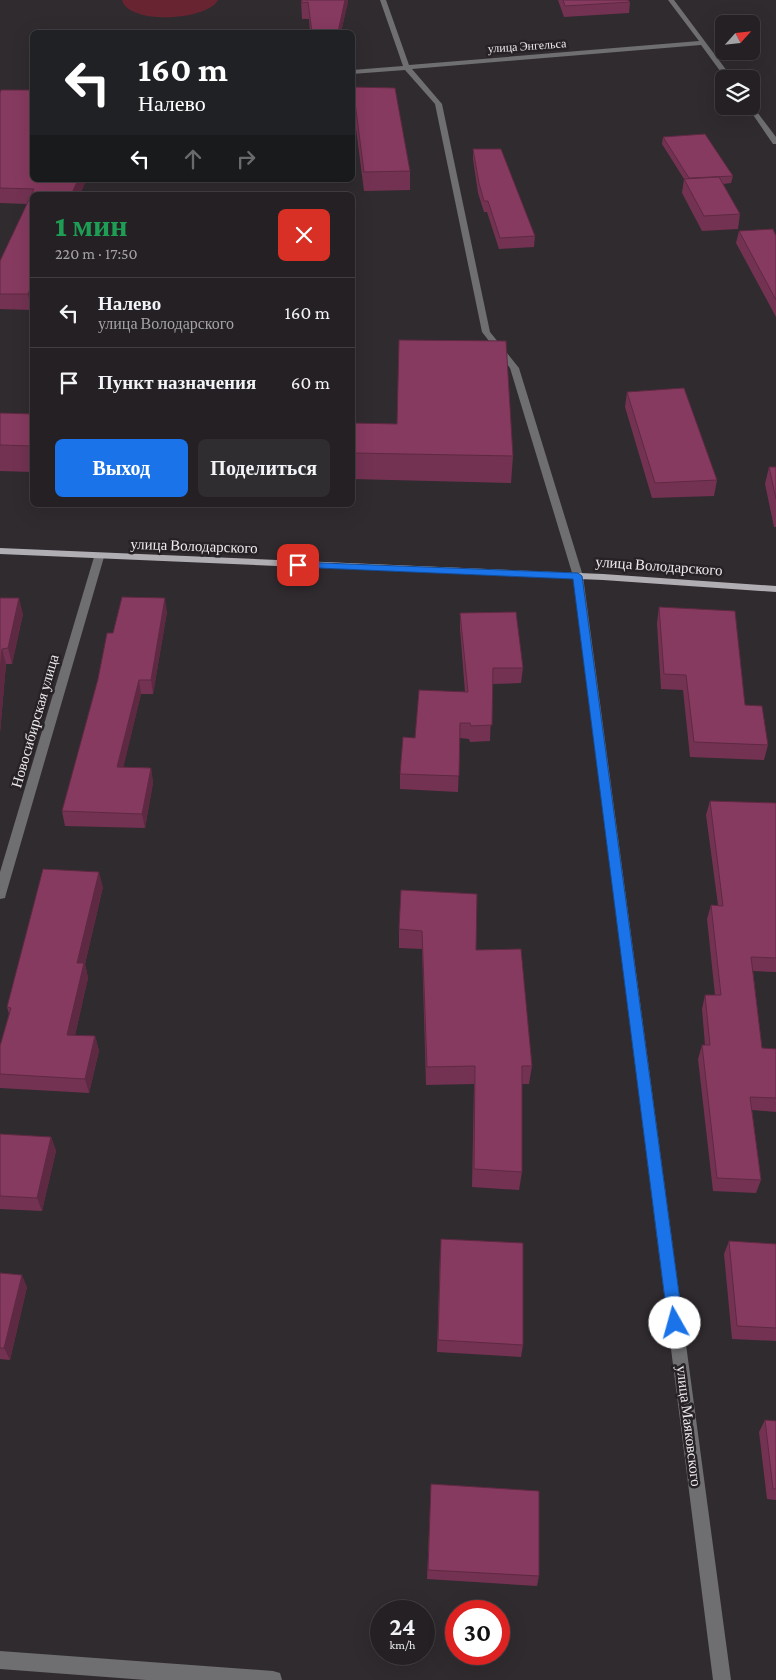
<!DOCTYPE html>
<html lang="ru">
<meta charset="utf-8">
<style>
:root{--surface:#242023;--page:#302d30;--text:#f1f3f6;--muted:#a3a3a6;--line:#413e41;--accent:#1a73e8}
body{margin:0;font-family:"Crimson Pro",serif;background:var(--page);color:var(--text);height:100vh;display:flex;flex-direction:column;font-size:19px;white-space:nowrap}
*{box-sizing:border-box;margin:0}
p{font-size:16px;color:var(--muted)}
.icon{flex:none;width:28px;height:28px;fill:none;stroke:currentColor;stroke-width:2;stroke-linecap:round;stroke-linejoin:round}
.map{position:relative;flex:1;overflow:hidden}
.details{position:absolute;left:30px;top:192px;width:325px;height:315px;display:flex;flex-direction:column;background:var(--surface);border-radius:8px;box-shadow:0 5px 20px #0002,0 0 0 1px var(--line)}
.details>*{flex:none}
.banner{position:absolute;left:30px;top:30px;width:325px;height:152px;border-radius:8px;box-shadow:0 5px 20px #0002,0 0 0 1px var(--line);background:#202124;color:#fff;overflow:hidden}
.needle{width:32px;rotate:63deg}
.controls{position:absolute;left:715px;top:15px;display:grid;gap:10px}
.controls a{display:grid;place-items:center;width:45px;height:45px;border-radius:8px;background:var(--surface);box-shadow:0 5px 20px #0002,0 0 0 1px var(--line);font-size:25px}
.speed{position:absolute;left:370px;top:1600px;display:flex;gap:10px;font-size:25px;font-weight:700;text-align:center}
.speed>*{display:grid;place-content:center;width:65px;height:65px;border-radius:50%;background:var(--surface);box-shadow:0 5px 20px #0002,0 0 0 1px var(--line);line-height:1}
.speed small{font-size:12px;font-weight:400}
.speed .limit{border:8px solid #d22;background:#fff;color:#111}
.pin{position:absolute;display:grid;place-items:center;width:42px;height:42px;color:#fff;margin:-21px;border-radius:10px;box-shadow:0 2px 8px #0006}
.me{position:absolute;width:55px;margin:-28px;rotate:353deg;stroke-linejoin:round;filter:drop-shadow(0 0 4px #0008)}
.turn{display:flex;align-items:center;gap:18px;height:105px;padding:0 25px;font-size:22px}
.turn .icon{width:65px;height:65px;stroke-width:2.5}
.turn b{display:block;font-size:35px;line-height:42px}
.lanes{display:flex;align-items:center;height:48px;padding:0 25px;background:#0003;justify-content:center;gap:25px;direction:ltr}
.lanes .off{opacity:.35}
.round{display:grid;place-items:center;flex:none;width:52px;height:52px;border-radius:8px;background:var(--page)}
.summary{display:flex;align-items:center;justify-content:space-between;height:85px;padding:0 25px}
h1{font-size:30px;font-weight:800;line-height:38px;color:#1e9e55}
.button{display:flex;gap:10px;margin-top:auto;padding:10px 25px}
.button a{flex:1;height:58px;border-radius:8px;background:var(--accent);color:#fff;font-size:20px;font-weight:800;line-height:58px;text-align:center}
.button a+a{background:var(--page);color:var(--text)}
ul{padding:0;list-style:none}
li{display:flex;align-items:center;gap:15px;height:70px;padding:0 25px;border-top:1px solid var(--line)}
li div{flex:1}
li b{display:block;font-size:19px}
li em{font-style:normal}
.map>svg:first-child{display:block}
.green{fill:#682430}
.lines{fill:none;stroke-linecap:round;stroke-linejoin:round}
.minor{fill:#6f6e70;fill-rule:evenodd}
.major{fill:#b1aeb3;fill-rule:evenodd}
.wall{fill:#733252}
.shaded-wall{fill:#5e2942}
.building{fill:#863a5f;stroke:#5e2942}
.route{fill:#1a73e8;stroke:#114b97}
.labels{text-anchor:middle;stroke-width:5;stroke-linejoin:round;paint-order:stroke}
.far-street-label{font-size:12px;fill:#edeaed;stroke:#262225}
.street-label{font-size:15px;fill:#edeaed;stroke:#262225}
</style>
<div class="map">
<svg width="776" height="1680" viewBox="0 0 776 1680">
<rect width="100%" height="100%" fill="#302b2f"/>
<!-- green -->
<path class="green" d="M122,0H218C207,21 128,25 122,0Z"/>
<g class="lines">
<!-- minor -->
<path class="minor" d="M380,0H386L409,65L699,41L668,0H674L733,79H726L701,45L412,69L442,104L490,332L519,368L583,576L731,1680H713L573,576L510,368L482,332L435,104L405,70L352,74V70L403,66Z
M751,104L776,137V144H773L747,106H751Z
M99,554L104,557L6,894L5,898L0,899V872L94,557Z
M0,1651L273,1671L280,1673L282,1680H146L0,1669Z"/>
<!-- major -->
<path class="major" d="M0,548L603,574L776,586V592L603,580L0,554Z"/>
</g>
<!-- wall -->
<path class="wall" d="M301,0H348L341,32H310L309,19H302Z
M558,0H628L630,2L629,13L564,17Z
M353,87L410,171V190L364,191L353,105Z
M0,93L32,180L86,181L32,195V307L31,310L0,309V261L27,204L0,203Z
M663,137L733,176L731,183L723,184L740,214L738,229L702,231L682,193L684,179L662,144Z
M473,149L535,236L534,247L499,249L487,212H484L478,193L473,159Z
M739,231L776,236V317L736,243Z
M627,392L717,480L714,496L652,498L625,407Z
M0,413L32,414V472L0,471Z
M352,423L513,456L511,483L352,479Z
M769,467H776V527H774L765,484Z
M0,598L23,614L12,664H6L0,733Z
M659,607L745,705L768,745L764,760L690,757L683,690L661,689L657,623Z
M167,612L153,694H141L123,767L151,768L153,783L145,828L65,826L62,811L113,633Z
M460,613L523,668L521,683L492,684L490,741L470,742L469,739L460,738L458,792L400,789V774L415,738L465,692L460,629Z
M710,801L776,803V972L753,971L762,1048L776,1049V1112L752,1110L761,1180L756,1193L713,1191L698,1059L702,1045H705L702,1009L705,995H715L707,919L711,905H718L706,815Z
M103,887L85,964L88,978L75,1035L95,1036L99,1051L89,1093L0,1088V1046L9,1014L7,1007Z
M401,890L476,950L532,1066L529,1084H522V1172L519,1190L472,1187L474,1084L426,1085L422,949L399,948V929Z
M0,1134L51,1137L56,1151L42,1211L0,1209Z
M729,1241L776,1244V1341L732,1339L724,1254Z
M440,1252L523,1345L521,1357L437,1352Z
M0,1273L27,1287L10,1360L0,1359Z
M765,1420L776,1421V1500L767,1499L759,1432Z
M431,1484L539,1576L537,1586L427,1579Z"/>
<!-- shaded-wall -->
<path class="shaded-wall" d="M345,0H348V3L341,32H338Z
M78,180H86V181L80,195H71Z
M32,284V307L31,310L28,294Z
M19,598L23,614L12,664L8,648Z
M165,598L167,612L153,694L151,680Z
M2,649L6,664L0,733V673Z
M139,680L141,694L120,782L117,767Z
M151,768L153,783L145,828L142,814Z
M99,872L103,887L85,964L88,978L72,1049L67,1035L77,963Z
M95,1036L99,1051L89,1093L85,1079Z
M51,1137L56,1151L42,1211L37,1198Z
M22,1275L27,1287L10,1360L4,1348Z"/>
<!-- building -->
<path class="building" d="M302,0H345L338,32H312L308,2L302,3Z
M563,0H628L630,2L565,6Z
M353,87L395,88L410,171L364,172Z
M1,90H32V180H78L71,195H32V284L28,294H0V261L34,189L0,188V93Z
M705,134L733,176L689,178L663,137Z
M473,149H501L535,236L500,238L488,201H484L479,183Z
M719,177L740,214L704,216L684,179Z
M773,229L776,236V300L739,231Z
M399,340L506,341L513,456L352,453V423L397,424Z
M684,388L717,480L655,483L627,392Z
M0,413L32,414V446L0,445Z
M769,467H776V499Z
M122,597L165,598L151,680H139L117,767L151,768L142,814L62,811L98,679L107,633H113Z
M0,598H19L8,648L2,649L0,673Z
M659,607L735,611L745,705L762,706L768,745L694,742L686,675L664,674Z
M516,612L523,668H493L492,725L471,726L470,723H460L459,776L400,774L403,737L415,738L419,690L468,692L460,613Z
M710,801L776,803V958L751,957L762,1048L776,1049V1098L750,1097L761,1180L717,1178L702,1045H710L705,995H721L711,905L723,906Z
M43,869L99,872L77,963H84L67,1035L95,1036L85,1079L0,1074V1046L11,1008L7,1007Z
M401,890L477,894L476,950L521,949L532,1066H522V1172L474,1169L475,1066L427,1067L422,931L399,929Z
M0,1134L51,1137L37,1198L0,1196Z
M441,1239L523,1243V1345L438,1340Z
M729,1241L776,1244V1328L737,1326Z
M0,1273L22,1275L4,1348H0Z
M765,1420L776,1421V1489H773Z
M431,1484L539,1491V1576L428,1570Z"/>
<!-- route -->
<path class="route" d="M298,562L578,573L582,576L683,1323L680,1328L675,1330L670,1328L668,1323L573,579L295,567L294,565Z"/>
<g class="labels">
<!-- far-street labels -->
<g class="far-street-label">
<text transform="translate(527 46) rotate(-4)" y="4">улица Энгельса</text>
</g>
<!-- street labels -->
<g class="street-label">
<text transform="translate(194 546) rotate(2)" y="5">улица Володарского</text>
<text transform="translate(659 566) rotate(4)" y="5">улица Володарского</text>
<text transform="translate(35 721) rotate(-74)" y="5">Новосибирская улица</text>
<text transform="translate(689 1426) rotate(83)" y="5">улица Маяковского</text>
</g>
</g>
</svg>
<div class="controls">
<a><svg class="needle" viewBox="-14 -14 28 28"><path d="M0-13l5 13h-10z" fill="#e53935"/><path d="M0 13l5-13h-10z" fill="#a3a3a6"/></svg></a>
<a><svg class="icon" aria-label="layers" viewBox="0 0 24 24"><path d="M12 4l9 5-9 5-9-5zM3 14l9 5 9-5"/></svg></a>
</div>
<div class="speed"><div>24<small>km/h</small></div><div class="limit">30</div></div>
<div class="pin" style="left:298px;top:565px;background:#d93025"><svg class="icon" aria-label="arrive" viewBox="0 0 24 24"><path d="M6 21V4h12l-3 4 3 4H6"/></svg></div>
<svg class="me" style="left:675px;top:1323px" viewBox="-20 -20 40 40"><circle r="19" fill="#fff"/><path d="M0-13L10 11 0 6-10 11z" fill="#1a73e8"/></svg>
<div class="banner">
<div class="turn"><svg class="icon" aria-label="left" viewBox="0 0 24 24"><path d="M17 20v-9H6M10 6l-5 5 5 5"/></svg><div><b>160 m</b>Налево</div></div>
<div class="lanes"><svg class="icon" aria-label="left" viewBox="0 0 24 24"><path d="M17 20v-9H6M10 6l-5 5 5 5"/></svg><svg class="icon off" aria-label="ahead" viewBox="0 0 24 24"><path d="M12 20V5M6 11l6-6 6 6"/></svg><svg class="icon off" aria-label="right" viewBox="0 0 24 24"><path d="M7 20v-9h11M14 6l5 5-5 5"/></svg></div>
</div>
<section class="details">
<div class="summary"><div><h1>1 мин</h1><p>220 m · 17:50</p></div><a class="round" style="background:#d93025;color:#fff"><svg class="icon" aria-label="close" viewBox="0 0 24 24"><path d="M6 6l12 12M18 6L6 18"/></svg></a></div>
<ul>
<li><svg class="icon" aria-label="left" viewBox="0 0 24 24"><path d="M17 20v-9H6M10 6l-5 5 5 5"/></svg><div><b>Налево</b><p>улица Володарского</p></div><em>160 m</em></li>
<li><svg class="icon" aria-label="arrive" viewBox="0 0 24 24"><path d="M6 21V4h12l-3 4 3 4H6"/></svg><div><b>Пункт назначения</b></div><em>60 m</em></li>
</ul>
<div class="button"><a>Выход</a><a>Поделиться</a></div>
</section>
</div>
